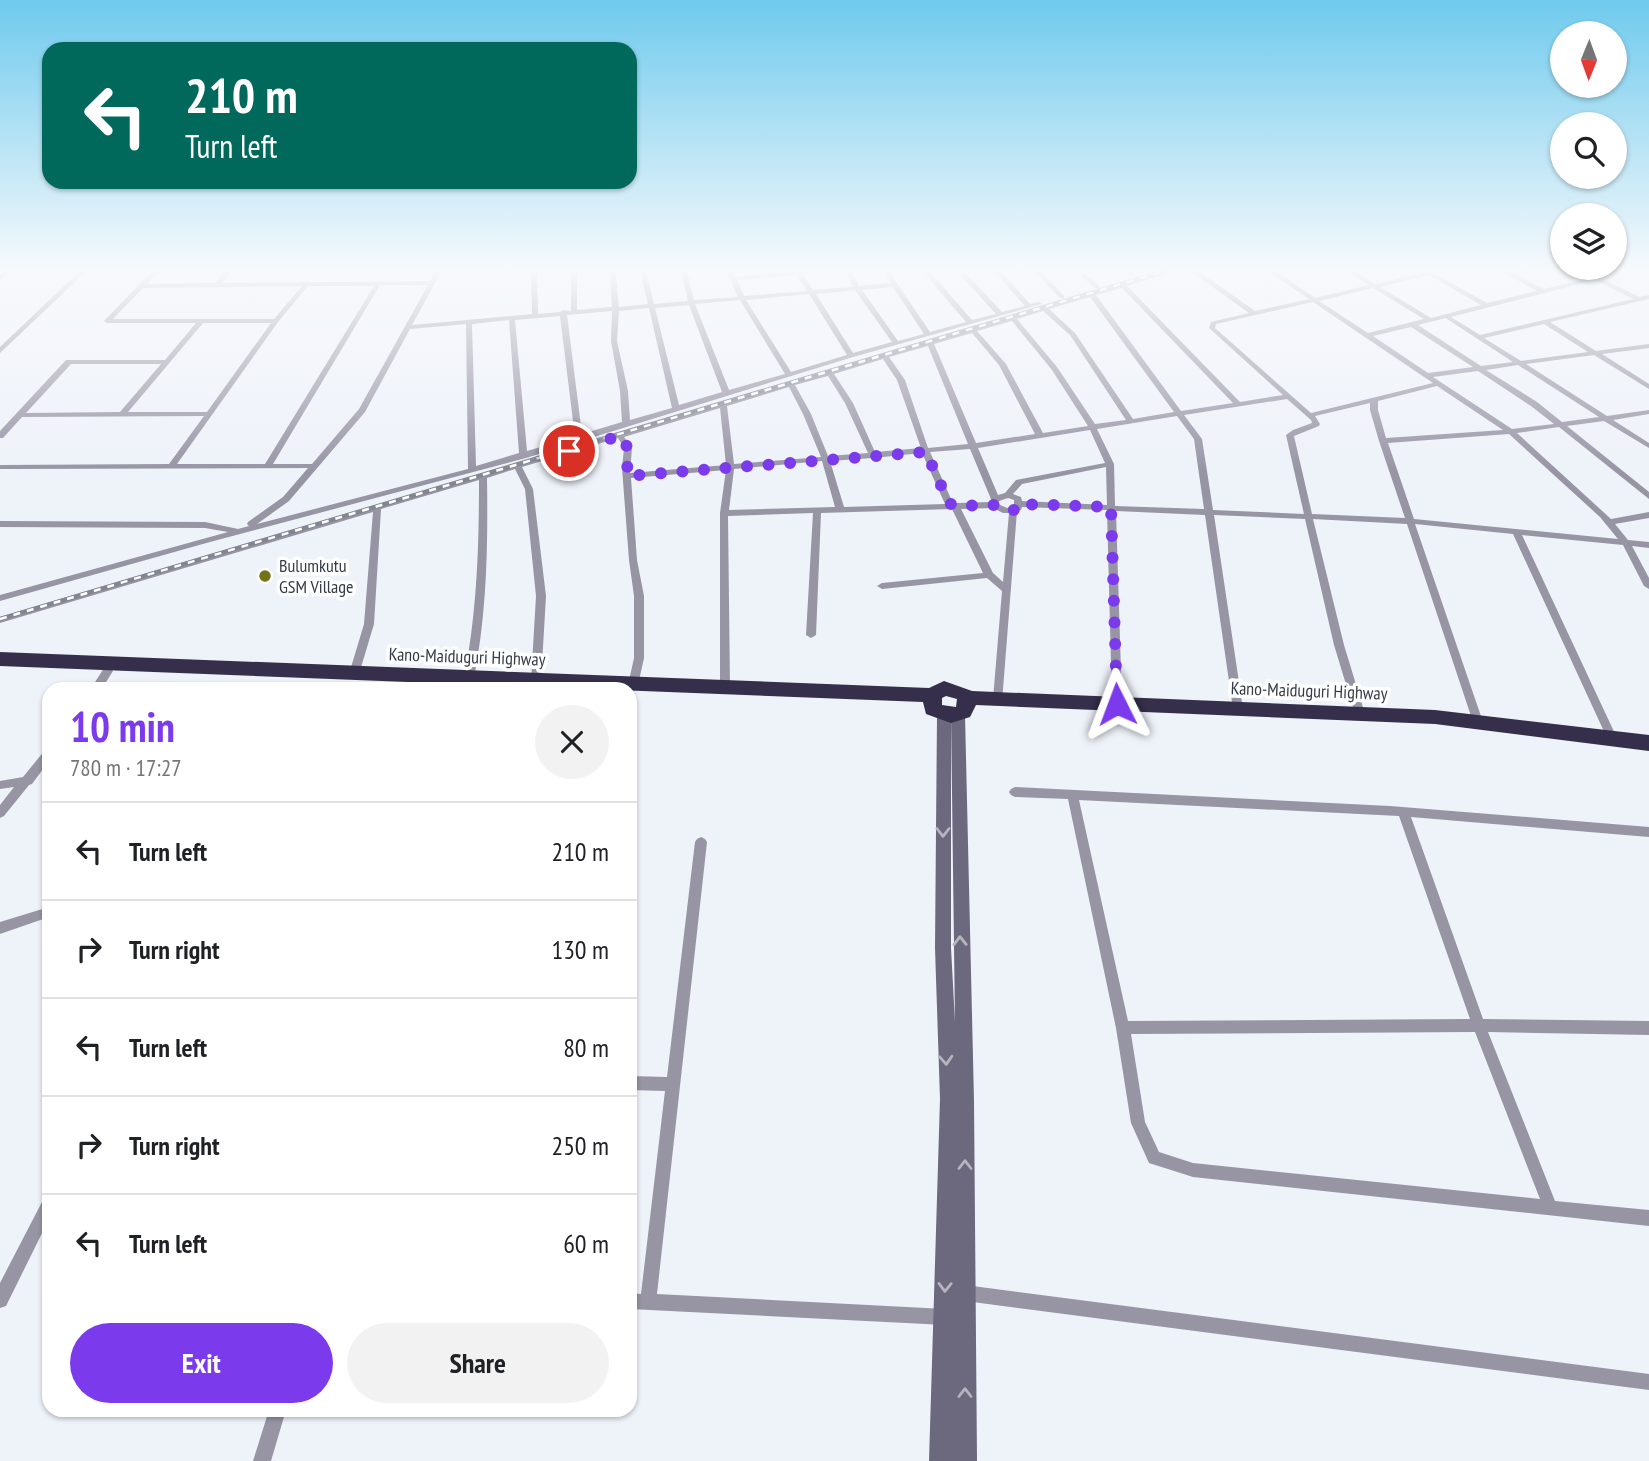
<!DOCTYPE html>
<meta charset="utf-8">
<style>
:root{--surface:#fff;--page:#f2f2f2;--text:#202124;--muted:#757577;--line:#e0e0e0;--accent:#7c3aed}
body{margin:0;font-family:"PT Sans Narrow",sans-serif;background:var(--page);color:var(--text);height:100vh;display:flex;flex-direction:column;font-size:26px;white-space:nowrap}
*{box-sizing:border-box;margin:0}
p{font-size:23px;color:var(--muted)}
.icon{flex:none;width:38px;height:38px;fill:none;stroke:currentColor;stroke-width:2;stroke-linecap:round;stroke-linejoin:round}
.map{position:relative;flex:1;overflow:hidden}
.panel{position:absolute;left:42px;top:682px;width:595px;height:735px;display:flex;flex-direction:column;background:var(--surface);border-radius:21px;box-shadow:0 2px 5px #0004}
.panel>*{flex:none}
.hud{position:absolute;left:42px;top:42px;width:595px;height:147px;border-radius:21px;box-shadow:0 2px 5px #0004;background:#00695c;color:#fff;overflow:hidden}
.needle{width:46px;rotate:181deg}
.controls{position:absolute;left:1550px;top:21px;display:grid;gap:14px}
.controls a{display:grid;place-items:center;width:77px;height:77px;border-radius:50%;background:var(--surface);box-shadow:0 2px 5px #0004;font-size:35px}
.pin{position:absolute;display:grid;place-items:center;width:60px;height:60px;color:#fff;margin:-30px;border:4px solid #fff;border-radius:50%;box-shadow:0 2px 7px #0007}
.me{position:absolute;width:77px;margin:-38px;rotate:357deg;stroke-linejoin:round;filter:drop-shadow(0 0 5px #0008)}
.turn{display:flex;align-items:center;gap:24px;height:147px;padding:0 28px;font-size:32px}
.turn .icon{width:91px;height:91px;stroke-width:2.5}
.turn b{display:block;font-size:49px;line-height:60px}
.round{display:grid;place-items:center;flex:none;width:74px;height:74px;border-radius:37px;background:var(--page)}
.head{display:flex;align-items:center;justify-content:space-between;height:119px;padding:0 28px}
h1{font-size:42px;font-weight:700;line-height:52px;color:var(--accent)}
.primary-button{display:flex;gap:14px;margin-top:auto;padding:14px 28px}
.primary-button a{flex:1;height:80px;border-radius:42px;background:var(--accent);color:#fff;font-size:28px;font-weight:700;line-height:80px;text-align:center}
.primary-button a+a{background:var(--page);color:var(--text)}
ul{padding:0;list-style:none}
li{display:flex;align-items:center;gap:21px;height:98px;padding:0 28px;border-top:2px solid var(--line)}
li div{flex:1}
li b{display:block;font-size:26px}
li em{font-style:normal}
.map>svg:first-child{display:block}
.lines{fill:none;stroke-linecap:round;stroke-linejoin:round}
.street{fill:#9794a4;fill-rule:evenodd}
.secondary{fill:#6c687e;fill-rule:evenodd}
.highway{fill:#352f4b;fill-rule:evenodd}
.rail-casing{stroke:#818691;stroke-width:4.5}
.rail{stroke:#fff;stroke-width:2.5;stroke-dasharray:7;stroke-linecap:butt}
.oneway{stroke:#b6b4be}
.route{stroke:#7c3aed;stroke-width:12;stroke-dasharray:0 21.6}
.poi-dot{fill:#747216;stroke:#fff;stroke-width:2.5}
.labels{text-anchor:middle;stroke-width:7;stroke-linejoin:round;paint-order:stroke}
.poi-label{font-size:18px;fill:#353c49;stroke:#fff;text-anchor:start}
.street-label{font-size:18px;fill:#353c49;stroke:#fff}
</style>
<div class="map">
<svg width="1649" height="1461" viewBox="0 0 1649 1461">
<rect width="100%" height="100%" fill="#eef2f9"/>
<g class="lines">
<!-- street -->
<path class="street" d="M9,267H16L0,280V275Z
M84,267H91L0,353V347Z
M156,267H163L147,284L215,283L228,267H235L222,283L430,281L438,267H444L412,325L532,314L531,267H537L538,314L560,312L563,310L571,311V267H577V310L612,307L609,267H615L619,307L648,304L639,267H645L654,304L688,301L680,267H686L694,300L738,297L725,267H731L735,277L795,271L794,269L796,267L799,268L801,271L850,267L859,286L891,283L880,267H886L930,332L966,322L919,267H926L972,320L996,314L953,267H960L1002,312L1025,306L990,267H997L1030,304L1039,302L1042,304L853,357L526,458L210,542L0,601V595L228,532L205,528L0,527V521L205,522L238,529L249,526L247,524L248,522L283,497L308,468L0,469V465L169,464L204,416L22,417L3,438H0V431L66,360H165L196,323H107L104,321ZM845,270L853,287L813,290L803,274ZM797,275L807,291L744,296L737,280ZM380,285H428L359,409L312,464H273ZM302,286L274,319H113L143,288ZM308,286H374L265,464H177L278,322ZM893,287L924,334L898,341L862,290ZM855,290L892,342L853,353L816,294ZM809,294L847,355L791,372L746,300ZM740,300L785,374L729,390L695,304ZM689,305L722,392L679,405L655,308ZM649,308L672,408L630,420L628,391L617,341L619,311ZM612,311L611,341L620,391L622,422L582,434L567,315ZM560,316L575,437L527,451L515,320ZM509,320L519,453L476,466L472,324ZM203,323H271L207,412H128ZM466,324L468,469L257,524L289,501L365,412L410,329ZM71,364H161L120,412L26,413Z
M1030,267H1037L1064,296V298H1060Z
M1071,267H1078L1099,286V288H1095Z
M1120,267H1127L1135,275L1130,276Z
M1176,267H1193L1255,311L1309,299L1262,267H1270L1315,298L1369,285L1340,267H1348L1375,284L1424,273L1416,267H1424L1431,271L1447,267H1460L1435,274L1487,303L1537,291L1493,267H1501L1544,289L1590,278L1572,268H1579L1640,297L1649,295V299L1550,322L1596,351L1649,344V348L1602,354L1649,384V389L1594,355L1526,364L1607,416L1649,410V414L1613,420L1649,443V448L1604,421L1567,426L1649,492V499L1559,427L1517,433L1611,519L1649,512V518L1615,524L1628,540L1649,542V548L1632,546L1649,578V589L1644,586L1623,545L1522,535L1617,738L1616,741H1608L1607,738L1513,534L1415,524L1483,722L1482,725H1474L1407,524L1313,519L1344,645L1365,714L1360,718L1355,714L1334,645L1305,519L1214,515L1243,709L1238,713L1233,709L1205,515L1116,511L1122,704L1117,708L1112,704L1107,510L1022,507L1021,510L1017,511L1002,702H994L993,699L1002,591L987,578L882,589L877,586L882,583L983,573L952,509L821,513L816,635L811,638L806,635L813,513L728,516L730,688L725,692L720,688V513L726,470L631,478L637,560L644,596V658L638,685L633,689L628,685L634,658V596L629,560L622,468L624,448L618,438L522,467L533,489L546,596L541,681L536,685L531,681L536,596L525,489L515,469L487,478C488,545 487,611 474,678L469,682L464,678C477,612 479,547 479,480L381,509L374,624L359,674L354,678L349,674L364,624L373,512L0,623V617ZM1186,268L1249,313L1211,322L1209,328L1283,395L1240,402L1127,286ZM1429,275L1481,305L1431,318L1380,287ZM1595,280L1633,299L1480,335L1451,317ZM1122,288L1233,403L1181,411L1096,295ZM1373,288L1424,319L1368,333L1319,301ZM1090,297L1174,412L1133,419L1075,333L1049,309ZM1313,302L1433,383L1311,413L1215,328L1216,324ZM1043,311L1070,335L1126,420L1095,424L1057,367L1017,319ZM1446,318L1447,319L1513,362L1481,366L1418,325ZM1012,321L1052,370L1088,426L1043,433L1006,364L977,331ZM1544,324L1588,352L1521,361L1484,338ZM1411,327L1473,367L1428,373L1373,336ZM972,333L999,365L1035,434L976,443L934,344ZM928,346L968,444L928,448L905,380L889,357ZM883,359L897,380L921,448L875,452L853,403L834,374ZM1518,365L1599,417L1562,422L1537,402L1486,370ZM1478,371L1531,406L1554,424L1512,429L1433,377ZM828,376L845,403L868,453L828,456L811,414L795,385ZM1437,386L1503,430L1386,438L1378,410V401ZM789,387L803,414L821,457L734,464L727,406ZM1287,399L1311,420L1312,423L1293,430L1286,435L1304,514L1213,510L1202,439L1184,415ZM1370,403V410L1379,441L1405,518L1312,514L1294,436L1319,426L1320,424L1315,416ZM720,408L726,465L630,473L632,448L624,437ZM1177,416L1194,439L1204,509L1115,506L1114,464L1097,429ZM1090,430L1105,463L1016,480L1005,493L998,495L978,448ZM1509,434L1600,517L1618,539L1414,519L1388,443ZM970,449L991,499L990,502L957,503L952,501L930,452ZM922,453L945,504L844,507L830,461L873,458ZM822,461L835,507L729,510L734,469ZM1106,467L1107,505L1022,501L1021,497L1013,494L1022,484ZM1008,498L1014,500V506L1007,508L998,504L999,501ZM993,508L1003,513H1009L1003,582L993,573L961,509Z
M108,667L113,671L101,690H90L104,668Z
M507,682L511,683V690H501L503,683Z
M49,749V761L32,784L29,785L4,816L0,818V805L14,787L0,789V781L23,777L45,750Z
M1015,787L1390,806L1649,827V837L1411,817L1483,1019L1649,1021V1035L1488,1032L1555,1201L1649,1210V1226L1193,1177L1149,1163L1131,1123L1116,1028L1068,799L1015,797L1011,795L1009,792L1011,789ZM1079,800L1399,816L1470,1019L1128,1021ZM1475,1032L1540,1199L1193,1163L1159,1152L1145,1122L1131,1034Z
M701,837L705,839L707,842L657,1294L945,1309L951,1311L953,1317L951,1323L945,1325L630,1309V1293L641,1294L665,1091L630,1090V1076L667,1077L695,842L697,839Z
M49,907V917L0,934V922Z
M49,1196V1219L6,1306L0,1308V1283L44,1198Z
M965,1285L1649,1374V1390L965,1301L959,1299L957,1293L959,1287Z
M269,1410H286L271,1461H253Z"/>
<!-- secondary -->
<path class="secondary" d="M944,710L951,715V948L955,1022L951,715L958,710L965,715L974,1101L977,1461H953L954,1364L953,1461H929L940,1099L935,948L937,715Z"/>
<!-- highway -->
<path class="highway" d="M0,652L929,688L944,681L972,691L1435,710L1649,735V751L1435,724L976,705L970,717L951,723L926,714L923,702L0,666ZM946,696L957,699L956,707L942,705V698Z"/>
<defs>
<path id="rail" d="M0,619L1178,267"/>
</defs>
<!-- rail casing -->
<use href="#rail" class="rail-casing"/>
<!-- rail -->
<use href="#rail" class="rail"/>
</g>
<!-- one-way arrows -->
<defs><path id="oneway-chevron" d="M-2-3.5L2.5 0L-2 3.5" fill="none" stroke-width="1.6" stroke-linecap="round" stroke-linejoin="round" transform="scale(1.75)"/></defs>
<g class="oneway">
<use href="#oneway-chevron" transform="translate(943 832) rotate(90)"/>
<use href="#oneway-chevron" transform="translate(960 941) rotate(-91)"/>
<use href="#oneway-chevron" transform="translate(946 1060) rotate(87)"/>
<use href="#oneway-chevron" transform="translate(965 1165) rotate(-90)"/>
<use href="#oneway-chevron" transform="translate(945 1287) rotate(91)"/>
<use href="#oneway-chevron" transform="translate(965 1393) rotate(-90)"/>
</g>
<!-- sky -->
<linearGradient id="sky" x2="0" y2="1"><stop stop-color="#6fcaed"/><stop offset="0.57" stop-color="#f7f9fc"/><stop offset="1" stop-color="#f7f9fc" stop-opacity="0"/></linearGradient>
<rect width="1649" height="472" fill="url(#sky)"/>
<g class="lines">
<!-- route -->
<path class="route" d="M569,451L620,436L628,448L627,476L926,452L949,503L955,506L994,505L1002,510H1016L1020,504L1111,507L1117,704"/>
</g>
<!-- markers -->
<circle class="poi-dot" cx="265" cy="576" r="7"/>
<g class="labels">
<!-- poi labels -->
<g class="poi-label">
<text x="279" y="572">Bulumkutu<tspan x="279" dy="21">GSM Village</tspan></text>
</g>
<!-- street labels -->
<g class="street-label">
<text transform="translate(467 657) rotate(2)" y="6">Kano-Maiduguri Highway</text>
<text transform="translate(1309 691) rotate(2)" y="6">Kano-Maiduguri Highway</text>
</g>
</g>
</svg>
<div class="controls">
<a><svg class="needle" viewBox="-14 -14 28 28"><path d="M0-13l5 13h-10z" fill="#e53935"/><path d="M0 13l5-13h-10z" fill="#757577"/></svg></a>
<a><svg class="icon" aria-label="search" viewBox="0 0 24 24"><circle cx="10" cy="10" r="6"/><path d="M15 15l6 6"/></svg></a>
<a><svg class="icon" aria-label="layers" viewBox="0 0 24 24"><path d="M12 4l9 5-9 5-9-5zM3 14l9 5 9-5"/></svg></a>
</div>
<div class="pin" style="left:569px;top:451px;background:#d93025"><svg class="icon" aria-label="arrive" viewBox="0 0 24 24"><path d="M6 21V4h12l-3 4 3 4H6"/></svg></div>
<svg class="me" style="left:1117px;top:704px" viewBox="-20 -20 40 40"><path d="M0-17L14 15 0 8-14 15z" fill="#7c3aed" stroke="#fff" stroke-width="4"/></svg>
<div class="hud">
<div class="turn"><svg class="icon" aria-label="left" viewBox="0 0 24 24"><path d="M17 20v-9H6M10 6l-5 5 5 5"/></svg><div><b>210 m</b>Turn left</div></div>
</div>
<section class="panel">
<div class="head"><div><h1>10 min</h1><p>780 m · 17:27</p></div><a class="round"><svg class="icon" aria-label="close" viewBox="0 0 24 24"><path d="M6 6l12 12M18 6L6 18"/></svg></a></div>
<ul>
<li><svg class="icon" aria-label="left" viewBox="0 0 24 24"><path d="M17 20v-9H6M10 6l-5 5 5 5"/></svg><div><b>Turn left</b></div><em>210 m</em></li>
<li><svg class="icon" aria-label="right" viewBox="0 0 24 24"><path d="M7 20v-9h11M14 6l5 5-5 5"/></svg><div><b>Turn right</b></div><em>130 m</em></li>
<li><svg class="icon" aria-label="left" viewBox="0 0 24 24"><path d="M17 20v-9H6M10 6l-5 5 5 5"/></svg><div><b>Turn left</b></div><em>80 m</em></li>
<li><svg class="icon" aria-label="right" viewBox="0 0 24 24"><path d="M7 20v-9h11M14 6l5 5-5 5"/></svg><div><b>Turn right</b></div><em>250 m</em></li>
<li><svg class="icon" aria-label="left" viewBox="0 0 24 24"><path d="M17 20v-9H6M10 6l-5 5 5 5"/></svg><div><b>Turn left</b></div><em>60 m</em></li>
</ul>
<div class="primary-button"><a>Exit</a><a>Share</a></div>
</section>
</div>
